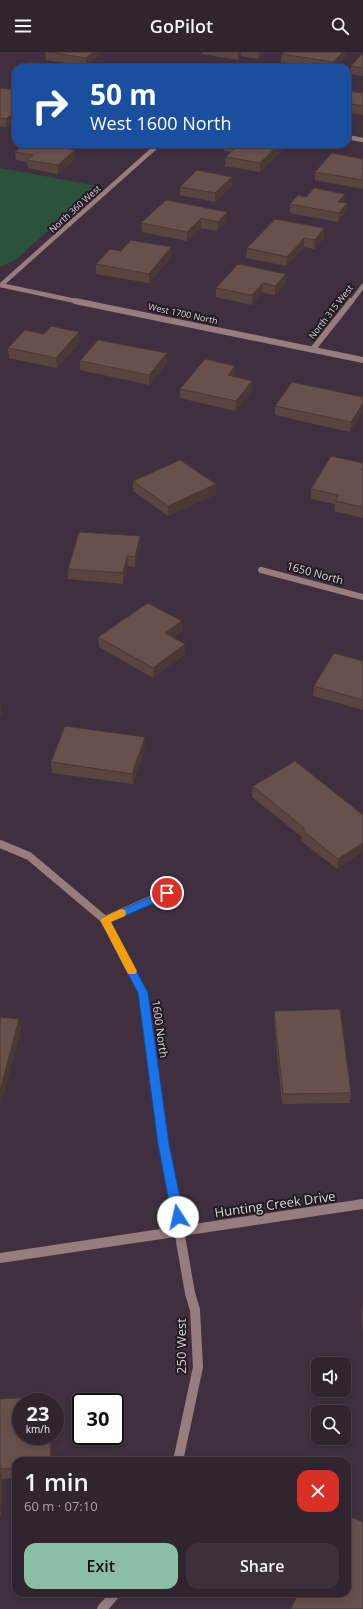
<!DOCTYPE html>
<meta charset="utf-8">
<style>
:root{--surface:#30242f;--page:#3c303b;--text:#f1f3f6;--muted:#a8a4aa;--line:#4b414b;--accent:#8abfa5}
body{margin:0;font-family:"Open Sans",sans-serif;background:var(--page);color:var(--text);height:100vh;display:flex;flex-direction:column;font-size:15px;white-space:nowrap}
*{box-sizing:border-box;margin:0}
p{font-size:13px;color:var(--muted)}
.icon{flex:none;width:22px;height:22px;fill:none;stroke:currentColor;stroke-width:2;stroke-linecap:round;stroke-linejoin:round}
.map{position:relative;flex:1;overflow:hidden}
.panel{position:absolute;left:12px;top:1405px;width:339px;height:140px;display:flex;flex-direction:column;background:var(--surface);border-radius:12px;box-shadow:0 2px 6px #0003,0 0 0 1px var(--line)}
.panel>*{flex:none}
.top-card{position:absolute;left:12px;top:12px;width:339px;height:84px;border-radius:12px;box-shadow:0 2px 6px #0003,0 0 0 1px var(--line);background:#1a4fa0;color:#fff;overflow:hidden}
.buttons{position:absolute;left:311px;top:1305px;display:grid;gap:8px}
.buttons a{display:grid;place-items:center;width:40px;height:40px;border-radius:8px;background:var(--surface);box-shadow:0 2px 6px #0003,0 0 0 1px var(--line);font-size:20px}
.speed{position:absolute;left:12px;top:1341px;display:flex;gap:8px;font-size:20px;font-weight:700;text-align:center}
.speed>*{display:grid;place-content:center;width:52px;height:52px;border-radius:50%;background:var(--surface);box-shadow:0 2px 6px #0003,0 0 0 1px var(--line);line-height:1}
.speed small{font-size:10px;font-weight:400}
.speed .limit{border:2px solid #111;border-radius:6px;background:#fff;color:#111}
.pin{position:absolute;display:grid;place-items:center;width:34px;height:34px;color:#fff;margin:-17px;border:2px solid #fff;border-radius:50%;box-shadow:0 1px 4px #0007}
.me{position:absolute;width:44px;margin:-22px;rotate:350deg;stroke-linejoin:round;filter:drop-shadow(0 0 3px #0008)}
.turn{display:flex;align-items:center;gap:14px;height:84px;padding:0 12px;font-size:18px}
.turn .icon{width:52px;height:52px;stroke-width:2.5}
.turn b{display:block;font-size:28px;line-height:34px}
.round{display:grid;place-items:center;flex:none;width:42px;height:42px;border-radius:12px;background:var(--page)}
.summary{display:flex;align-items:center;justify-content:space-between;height:68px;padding:0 12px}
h1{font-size:24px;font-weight:600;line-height:30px}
.primary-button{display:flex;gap:8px;margin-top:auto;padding:8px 12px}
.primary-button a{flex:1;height:46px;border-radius:12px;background:var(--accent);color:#111;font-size:16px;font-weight:600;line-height:46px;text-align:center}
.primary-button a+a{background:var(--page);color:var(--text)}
header{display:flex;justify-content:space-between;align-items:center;height:52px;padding:0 12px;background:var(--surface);font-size:18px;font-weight:600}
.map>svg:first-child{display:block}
.green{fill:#2b533c}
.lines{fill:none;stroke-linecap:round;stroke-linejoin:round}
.minor-far3{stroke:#977d7d;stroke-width:4.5}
.minor-far2{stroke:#977d7d;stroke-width:6}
.minor-far1{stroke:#977d7d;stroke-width:8}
.minor{stroke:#977d7d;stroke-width:10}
.wall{fill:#594540}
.shaded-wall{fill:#493834}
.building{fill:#68504b;stroke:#493834}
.route{fill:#1a73e8;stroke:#114b97}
.slow{fill:#f59e0b}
.labels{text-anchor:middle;stroke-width:4;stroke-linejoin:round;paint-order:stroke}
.far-street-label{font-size:9px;fill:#dfd5de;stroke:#221b22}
.street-label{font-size:11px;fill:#dfd5de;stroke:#221b22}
.near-street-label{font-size:13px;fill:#dfd5de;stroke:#221b22}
</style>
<header><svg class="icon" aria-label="menu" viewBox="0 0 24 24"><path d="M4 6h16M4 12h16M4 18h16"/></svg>GoPilot<svg class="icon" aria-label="search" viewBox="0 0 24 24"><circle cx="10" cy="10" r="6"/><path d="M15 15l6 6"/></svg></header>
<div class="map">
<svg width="363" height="1557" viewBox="0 0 363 1557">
<rect width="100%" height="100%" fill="#40303f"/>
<!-- green -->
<path class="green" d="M0,116L98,134L14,209L0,215Z"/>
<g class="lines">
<!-- minor-far3 -->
<path class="minor-far3" d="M347,85L363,88
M0,233L80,250
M1,233L159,92
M351,250L363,234"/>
<!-- minor-far2 -->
<path class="minor-far2" d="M75,249L363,308
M313,297L351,249
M261,518L363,545"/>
<!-- minor-far1 -->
<path class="minor-far1" d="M0,792L29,804L105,868L143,941L151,1001
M105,868L167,841"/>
<!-- minor -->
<path class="minor" d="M151,1000L164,1092L190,1241L195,1258L198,1315L178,1409
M0,1206L363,1152
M102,1557L116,1541"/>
</g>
<!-- wall -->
<path class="wall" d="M45,0H103L86,14L46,8Z
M202,0H265L258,7L241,4L238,8L202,2Z
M284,0H347L346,4L335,16H318L281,10L282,2Z
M363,2V24L350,22L351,14Z
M0,36L16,38L6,75L0,74Z
M347,40L363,41V63L347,60Z
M24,92H77V93L72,98L75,107L58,122L28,116L27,110L16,108L15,100Z
M224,92H282V98L260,120L225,114L226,105L230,100L224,99Z
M363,107V137L315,128V120Z
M232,133L215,150L180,143V135Z
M166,148L227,169L217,179L201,176L187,189L142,180L141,171Z
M344,151H347L346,160L338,170L290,161V152Z
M275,167L324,186L314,197L304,195L286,214L246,206L247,196Z
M121,199L171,205L149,231L96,222V212Z
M286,222V231L275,243L262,241L252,253L216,245V236Z
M80,290L57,316L9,306L8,296Z
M167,301V311L149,333L80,318V309Z
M235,314V323L234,325L252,339L235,359L180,346V337Z
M363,345L350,380L275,363V354Z
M363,411V466L334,459L335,452L311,447V437Z
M133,429L216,442L168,464L133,439Z
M140,484V495L135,515L128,514L123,532L68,527V517Z
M182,579L173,585L185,592V602L153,626L99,595L98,585Z
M363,609V658L313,644L314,634Z
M145,685V695L133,732L52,721L51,710Z
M253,734L363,763L337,817L301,789L302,785L252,745Z
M274,959L351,1041L350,1051L282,1052L274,969Z
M363,1252V1284L361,1261Z
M0,1347L52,1384V1409H16V1426L2,1427L1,1464H0Z"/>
<!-- shaded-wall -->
<path class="shaded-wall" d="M93,0H103L86,14V6Z
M238,0H241V4L238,8Z
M259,0H265L258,7Z
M343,0H347L346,4L335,16H332L333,10Z
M16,59V68L6,75V67Z
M69,92H77V93L64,105V96Z
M279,92H282V98L260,120V111Z
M75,98V107L58,122V113Z
M232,125V133L215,150V141Z
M345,142L344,151L338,150Z
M347,151L346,160L338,170L339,161Z
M227,160V169L217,179L218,170Z
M201,166V176L187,189V180Z
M324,176V186L314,197L315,188Z
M304,186V195L286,214L287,205Z
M171,195V205L149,231V222Z
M286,222V231L275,243V234Z
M263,231L262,241L252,253V243Z
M79,280L80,290L57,316L56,306Z
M167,301V311L149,333V323Z
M235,314V323L227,333L228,323Z
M252,329V339L235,359L236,349Z
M363,351V360L350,380L351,370Z
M216,432V442L168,464V454Z
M140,484V495L135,515V505Z
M127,504L128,514L123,532V521Z
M182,569V579L165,591V581Z
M185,592V602L153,626V616Z
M1,652L2,662L0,665V653Z
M145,685V695L133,732L132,722Z
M363,791V800L337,817L338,807Z
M19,967L21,979L0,1057V1039Z
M50,1384H52V1409H51Z
M0,1418L2,1427L1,1464L0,1458Z"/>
<!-- building -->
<path class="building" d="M48,0H93L86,6Z
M284,0H343L333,10L282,2Z
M362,2H363V16L351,14Z
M29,10L63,16H21Z
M206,13L245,15L244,16H205Z
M0,36L16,38V44H15L16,45V59L6,67L0,66Z
M349,39L363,41V54L347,51V40Z
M24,92H69L64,96L75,98L58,113L27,108L33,103L15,100Z
M234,92H279L260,111L226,105L238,93Z
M332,101L363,107V116L362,117L363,118V128L315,120Z
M197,118L232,125L215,141L180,135Z
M314,136L345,142L338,150L347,151L339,161L290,152L298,143L306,145Z
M166,148L227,160L218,170L201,166L187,180L141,171Z
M275,167L324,176L315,188L304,186L287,205L247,196Z
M131,188L171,195L149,222L96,212L110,197L121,199Z
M238,212L286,222L275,234L263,231L252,243L216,236Z
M51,274L79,280L56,306L8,296L25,278L44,282Z
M98,288L167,301L149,323L80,309Z
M205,307L235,314L228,323L252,329L236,349L180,337Z
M292,330L363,345V351L351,370L275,354Z
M331,404L363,411V416L362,418H363V455L335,449L339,443L311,437Z
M180,408L216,432L168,454L133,429Z
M79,480L140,484L135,505L127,504L123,521L68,517Z
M148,551L182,569L165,581L185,592L153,616L98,585Z
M334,601L363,609V648L314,634Z
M65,674L145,685L132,722L51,710Z
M295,709L363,763V791L338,807L302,778L305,777L253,734Z
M340,957L351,1041L283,1042L274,959Z
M0,965L19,967L0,1039Z
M49,1344L50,1350H21V1384H50L51,1409H16V1416L0,1417V1347Z
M347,1463L363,1470V1557H291L298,1541H347Z"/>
<!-- route -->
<path class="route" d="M167,838L172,841L170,844L111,870L148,941L169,1092L184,1165L182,1169L178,1170L174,1169L172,1165L158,1092L138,941L100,868L102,866Z"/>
<!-- slow -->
<path class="slow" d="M121,857L125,858L126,861L125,864L111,870L137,919L135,922H128L100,868L102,866Z"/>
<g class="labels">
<!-- far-street labels -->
<g class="far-street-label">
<text transform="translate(75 157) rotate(-42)" y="3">North 360 West</text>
<text transform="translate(331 260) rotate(-52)" y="3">North 315 West</text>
<text transform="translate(183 262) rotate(12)" y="3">West 1700 North</text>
</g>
<!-- street labels -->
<g class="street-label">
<text transform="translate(315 521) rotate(15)" y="4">1650 North</text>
<text transform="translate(160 977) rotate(82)" y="4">1600 North</text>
</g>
<!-- near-street labels -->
<g class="near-street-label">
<text transform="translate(275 1152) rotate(-8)" y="5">Hunting Creek Drive</text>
<text transform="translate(181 1294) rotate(-90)" y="5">250 West</text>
</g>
</g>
</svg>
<div class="buttons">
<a><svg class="icon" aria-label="sound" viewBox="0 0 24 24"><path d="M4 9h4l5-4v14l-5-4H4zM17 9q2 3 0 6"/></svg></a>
<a><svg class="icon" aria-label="search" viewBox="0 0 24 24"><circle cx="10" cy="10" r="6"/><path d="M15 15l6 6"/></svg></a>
</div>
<div class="speed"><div>23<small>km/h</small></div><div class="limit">30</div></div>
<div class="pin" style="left:167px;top:841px;background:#d93025"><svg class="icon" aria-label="arrive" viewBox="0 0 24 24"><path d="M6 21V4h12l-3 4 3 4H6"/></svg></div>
<svg class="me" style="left:178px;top:1165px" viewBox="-20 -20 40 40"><circle r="19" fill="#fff"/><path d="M0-13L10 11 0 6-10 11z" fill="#1a73e8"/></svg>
<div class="top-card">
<div class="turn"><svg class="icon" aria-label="right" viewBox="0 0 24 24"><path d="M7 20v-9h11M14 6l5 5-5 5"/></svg><div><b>50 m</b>West 1600 North</div></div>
</div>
<section class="panel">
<div class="summary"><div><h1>1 min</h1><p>60 m · 07:10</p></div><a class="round" style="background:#d93025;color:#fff"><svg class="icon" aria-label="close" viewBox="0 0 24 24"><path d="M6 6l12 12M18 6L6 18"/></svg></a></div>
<div class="primary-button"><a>Exit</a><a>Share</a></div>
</section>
</div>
